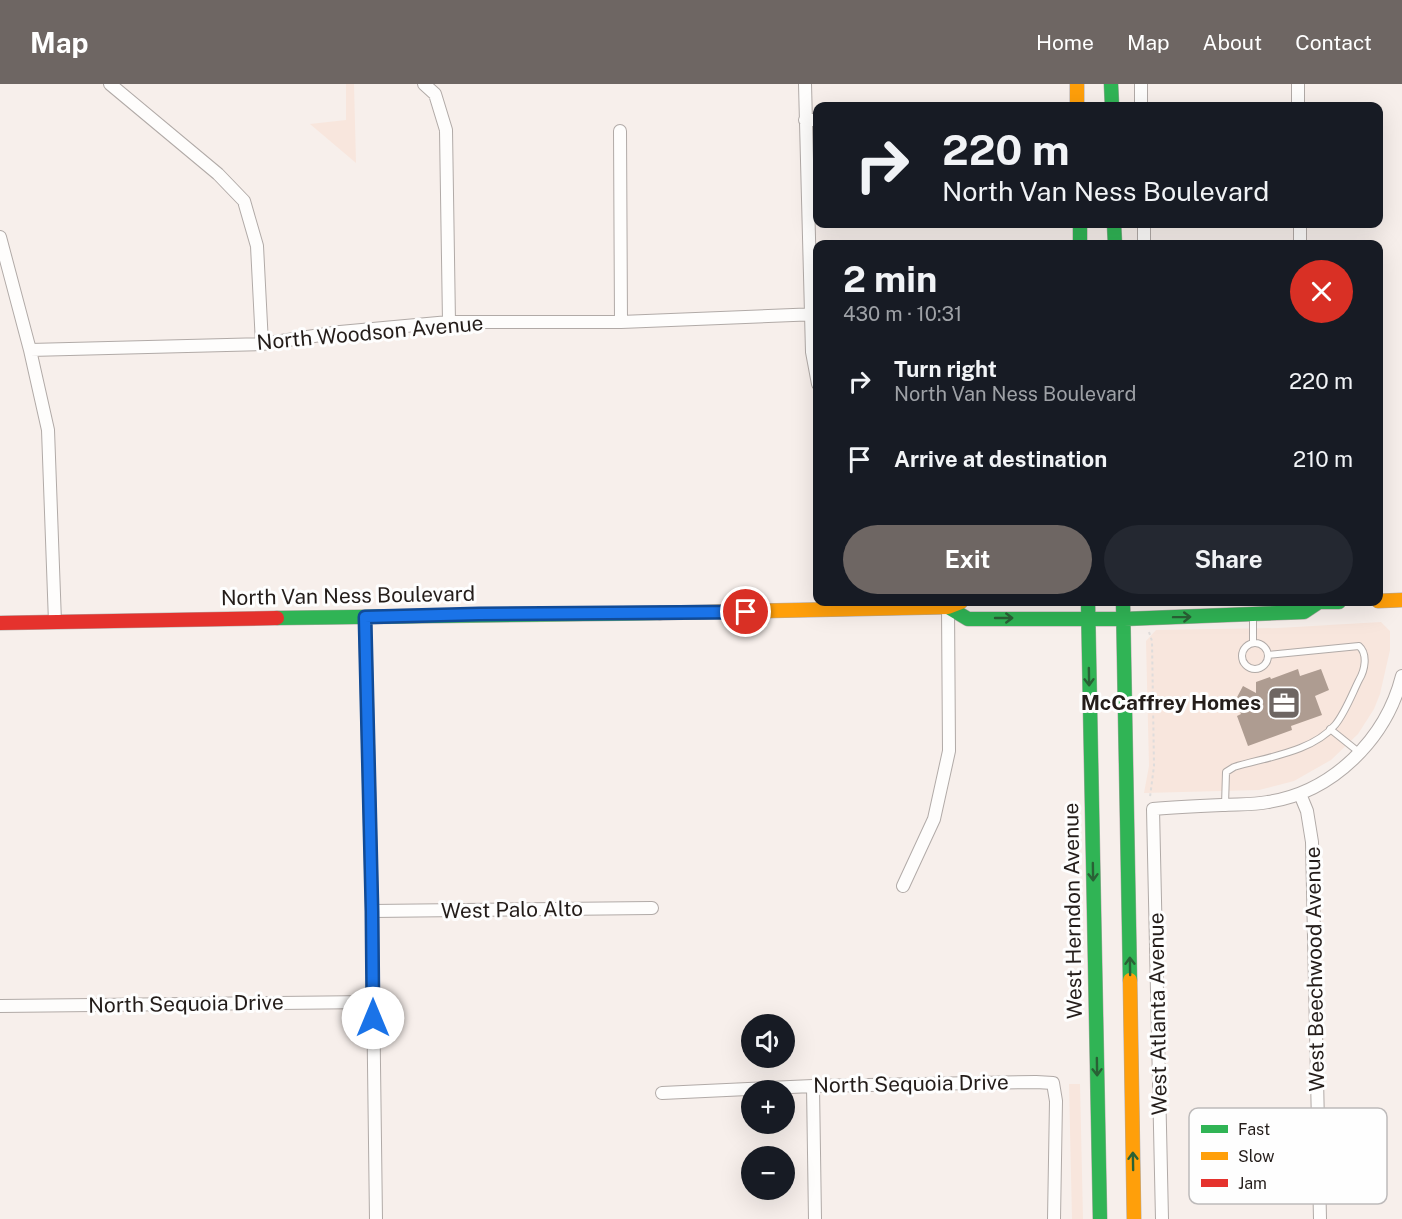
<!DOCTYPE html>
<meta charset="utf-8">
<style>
:root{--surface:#171b24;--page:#242831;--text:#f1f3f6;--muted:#9ea1a6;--accent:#6e6663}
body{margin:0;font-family:"Public Sans",sans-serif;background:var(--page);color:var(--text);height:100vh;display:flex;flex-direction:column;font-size:22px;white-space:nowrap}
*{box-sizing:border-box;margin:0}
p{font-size:20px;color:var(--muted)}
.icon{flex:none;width:33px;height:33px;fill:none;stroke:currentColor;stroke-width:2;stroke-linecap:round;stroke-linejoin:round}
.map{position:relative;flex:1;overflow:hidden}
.details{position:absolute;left:813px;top:156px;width:570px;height:366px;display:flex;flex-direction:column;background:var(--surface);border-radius:12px;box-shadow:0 6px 24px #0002}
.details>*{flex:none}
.guide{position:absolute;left:813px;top:18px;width:570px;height:126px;border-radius:12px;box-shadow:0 6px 24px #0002;background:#171b24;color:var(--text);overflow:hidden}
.controls{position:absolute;left:741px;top:930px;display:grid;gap:12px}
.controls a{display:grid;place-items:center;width:54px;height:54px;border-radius:50%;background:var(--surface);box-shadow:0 6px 24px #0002;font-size:30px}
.pin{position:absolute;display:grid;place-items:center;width:51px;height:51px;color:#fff;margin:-26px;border:3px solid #fff;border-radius:50%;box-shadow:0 2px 6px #0007}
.me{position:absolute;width:66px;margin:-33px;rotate:0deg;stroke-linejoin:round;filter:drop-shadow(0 0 4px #0008)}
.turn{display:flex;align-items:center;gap:21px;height:126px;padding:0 30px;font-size:27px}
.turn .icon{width:78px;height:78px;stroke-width:2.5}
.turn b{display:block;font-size:42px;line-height:51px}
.round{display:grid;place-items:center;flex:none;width:63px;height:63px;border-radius:32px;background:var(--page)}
.overview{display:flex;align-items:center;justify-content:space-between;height:102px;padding:0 30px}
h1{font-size:36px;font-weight:700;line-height:45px}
.action{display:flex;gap:12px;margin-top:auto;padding:12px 30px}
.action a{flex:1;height:69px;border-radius:36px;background:var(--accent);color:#fff;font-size:24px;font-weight:700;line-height:69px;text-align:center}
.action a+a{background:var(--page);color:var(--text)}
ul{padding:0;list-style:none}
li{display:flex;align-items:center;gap:18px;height:78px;padding:0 30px}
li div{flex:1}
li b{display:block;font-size:22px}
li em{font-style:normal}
header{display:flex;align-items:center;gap:36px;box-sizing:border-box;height:84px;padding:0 30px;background:var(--accent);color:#fff}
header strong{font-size:28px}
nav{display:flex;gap:33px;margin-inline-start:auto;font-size:21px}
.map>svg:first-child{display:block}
.built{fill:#f8e6dd}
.building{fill:#ae9c91}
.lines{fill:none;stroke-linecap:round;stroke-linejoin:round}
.lane-casing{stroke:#b1aaa7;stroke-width:8}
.street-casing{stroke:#b1aaa7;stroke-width:14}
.fast-casing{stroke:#b1aaa7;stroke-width:15}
.slow-casing{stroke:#b1aaa7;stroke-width:15}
.jam-casing{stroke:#b1aaa7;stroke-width:15}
.path{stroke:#dfdcdb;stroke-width:2;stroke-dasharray:3 3;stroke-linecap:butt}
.lane{stroke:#fefdfc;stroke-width:6}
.street{stroke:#fefdfc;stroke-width:12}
.fast{stroke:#30b455;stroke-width:14}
.slow{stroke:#ff9f0a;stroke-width:14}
.jam{stroke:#e5322d;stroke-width:14}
.oneway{stroke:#296135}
.route-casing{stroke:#114b97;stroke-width:15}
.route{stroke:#1a73e8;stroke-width:10}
.labels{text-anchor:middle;stroke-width:6;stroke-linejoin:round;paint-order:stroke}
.street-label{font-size:21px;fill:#241d1a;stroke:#fefefe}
.poi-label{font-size:21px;font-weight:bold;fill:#241d1a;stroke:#fefefe;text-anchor:end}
.key{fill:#fefefe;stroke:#bdbaba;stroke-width:1.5}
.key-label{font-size:16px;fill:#241d1a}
</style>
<header>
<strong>Map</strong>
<nav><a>Home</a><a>Map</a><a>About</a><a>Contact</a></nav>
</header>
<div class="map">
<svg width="1402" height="1135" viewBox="0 0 1402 1135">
<rect width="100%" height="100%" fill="#f7efeb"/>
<!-- built -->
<path class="built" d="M346,0H354L356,79L310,40L346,36Z
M1381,538L1390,547V566L1380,610L1374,625L1358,650L1331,676L1294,697L1259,706L1144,709L1149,682L1146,557L1156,546L1278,544Z
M1069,1000H1080L1083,1135H1072Z"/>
<!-- building -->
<path class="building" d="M1298,585L1300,592L1321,585L1329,606L1315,612L1322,631L1291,642L1292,646L1248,662L1237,632L1241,630L1235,617L1243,602L1256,609V598L1270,593L1271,595Z"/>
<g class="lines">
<defs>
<path id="lane" d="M1242 572a13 13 0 1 1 26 0a13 13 0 1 1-26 0Z
M1253,559V532
M1330,645L1360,669
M1225,721L1226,688L1234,683C1267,673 1312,668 1335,641C1345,629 1352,610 1359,596C1365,586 1368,570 1359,562L1268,571"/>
<path id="street" d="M110,0L218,90L244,117L257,162L262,260
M424,0L435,10L446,46L449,238
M805,0L812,268L818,300
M1141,0V22
M1298,0V22
M805,36H818
M620,47L621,238
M1144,140V160
M1300,140V160
M0,153L30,266L48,346L55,538
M30,266L262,260L340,248L449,238H621L818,230
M365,533L372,827L376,1135
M1300,710L1307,727L1312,758L1320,1135
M903,802L934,735L949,667L948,523
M372,827L652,824
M0,922L372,918
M813,1002L815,1135
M662,1009L813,1002L1036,998L1053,999L1056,1017L1054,1135
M1162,1135L1153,725C1176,723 1199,722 1222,721C1238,720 1253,721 1268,718C1333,708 1386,655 1402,592"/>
<path id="fast" d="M1111,0L1112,22
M1080,140V160
M1114,140L1115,160
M1088,518L1100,1135
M1123,518L1130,896
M1318,518H1339
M948,523L968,535H1124L1304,528L1319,518
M277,534L660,529"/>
<path id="slow" d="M1077,0V22
M1378,517L1402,516
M660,529L948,523L961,518
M1130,896L1134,1135"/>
<path id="jam" d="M0,539L277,534"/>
</defs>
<!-- lane casing -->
<use href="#lane" class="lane-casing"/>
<!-- street casing -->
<use href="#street" class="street-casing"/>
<!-- fast casing -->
<use href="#fast" class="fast-casing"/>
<!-- slow casing -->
<use href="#slow" class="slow-casing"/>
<!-- jam casing -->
<use href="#jam" class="jam-casing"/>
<!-- path -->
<path class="path" d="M1149,548L1152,557L1154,682L1150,713"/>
<!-- lane -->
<use href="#lane" class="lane"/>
<!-- street -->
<use href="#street" class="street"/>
<!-- fast -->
<use href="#fast" class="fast"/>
<!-- slow -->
<use href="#slow" class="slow"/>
<!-- jam -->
<use href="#jam" class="jam"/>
</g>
<!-- one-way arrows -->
<defs><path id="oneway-shaft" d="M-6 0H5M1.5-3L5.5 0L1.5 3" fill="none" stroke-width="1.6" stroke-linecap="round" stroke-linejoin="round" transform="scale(1.5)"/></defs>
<g class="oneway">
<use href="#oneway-shaft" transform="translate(1182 533) rotate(-1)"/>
<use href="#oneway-shaft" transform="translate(1004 534)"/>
<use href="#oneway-shaft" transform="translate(1089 593) rotate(89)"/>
<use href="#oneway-shaft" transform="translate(1093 788) rotate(89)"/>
<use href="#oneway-shaft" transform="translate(1130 882) rotate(-91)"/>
<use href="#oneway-shaft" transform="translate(1097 983) rotate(89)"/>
<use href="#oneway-shaft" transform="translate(1133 1077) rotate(-91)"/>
</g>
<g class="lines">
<defs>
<path id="route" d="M373,934L372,827L365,533L479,530L746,528"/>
</defs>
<!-- route casing -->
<use href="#route" class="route-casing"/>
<!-- route -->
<use href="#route" class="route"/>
</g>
<!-- icons -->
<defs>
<symbol id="office-square" viewBox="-11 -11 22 22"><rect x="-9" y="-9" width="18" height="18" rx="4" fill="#6e6663" stroke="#fefefe"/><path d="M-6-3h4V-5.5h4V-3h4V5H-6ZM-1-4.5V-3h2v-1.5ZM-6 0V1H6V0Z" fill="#fff"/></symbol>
</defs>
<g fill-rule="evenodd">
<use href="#office-square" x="1265" y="600" width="38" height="38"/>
</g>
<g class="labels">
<!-- street labels -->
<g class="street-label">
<text transform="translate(370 249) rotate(-5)" y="7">North Woodson Avenue</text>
<text transform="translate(348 512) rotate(-1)" y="7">North Van Ness Boulevard</text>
<text transform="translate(512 826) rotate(-1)" y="7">West Palo Alto</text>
<text transform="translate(1073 827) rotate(-91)" y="7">West Herndon Avenue</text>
<text transform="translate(1315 885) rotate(-91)" y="7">West Beechwood Avenue</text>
<text transform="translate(186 920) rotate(-1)" y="7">North Sequoia Drive</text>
<text transform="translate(1158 930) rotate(-91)" y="7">West Atlanta Avenue</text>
<text transform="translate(911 1000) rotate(-1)" y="7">North Sequoia Drive</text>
</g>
<!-- poi labels -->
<g class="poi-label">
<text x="1261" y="626">McCaffrey Homes</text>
</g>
</g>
<!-- legend -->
<rect x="1189" y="1024" width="198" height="96" rx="9" class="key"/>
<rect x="1201" y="1041" width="27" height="8" fill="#30b455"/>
<rect x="1201" y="1068" width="27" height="8" fill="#ff9f0a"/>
<rect x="1201" y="1095" width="27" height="8" fill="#e5322d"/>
<g class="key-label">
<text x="1238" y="1051">Fast</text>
<text x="1238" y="1078">Slow</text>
<text x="1238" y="1105">Jam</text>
</g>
</svg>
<div class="controls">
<a><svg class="icon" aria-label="sound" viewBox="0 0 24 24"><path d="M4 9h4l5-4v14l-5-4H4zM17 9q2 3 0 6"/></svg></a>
<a>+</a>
<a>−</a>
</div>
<div class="pin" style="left:746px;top:528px;background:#d93025"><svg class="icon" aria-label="arrive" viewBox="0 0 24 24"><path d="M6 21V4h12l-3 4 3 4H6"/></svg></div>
<svg class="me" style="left:373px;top:934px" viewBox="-20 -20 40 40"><circle r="19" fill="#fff"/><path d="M0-13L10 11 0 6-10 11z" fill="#1a73e8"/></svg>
<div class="guide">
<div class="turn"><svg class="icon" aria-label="right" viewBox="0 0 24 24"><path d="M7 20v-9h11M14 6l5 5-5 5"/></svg><div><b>220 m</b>North Van Ness Boulevard</div></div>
</div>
<section class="details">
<div class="overview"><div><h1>2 min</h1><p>430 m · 10:31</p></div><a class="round" style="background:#d93025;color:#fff"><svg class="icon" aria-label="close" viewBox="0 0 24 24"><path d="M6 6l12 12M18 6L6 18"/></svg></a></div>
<ul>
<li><svg class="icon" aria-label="right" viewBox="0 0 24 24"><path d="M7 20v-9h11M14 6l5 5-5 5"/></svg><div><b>Turn right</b><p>North Van Ness Boulevard</p></div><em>220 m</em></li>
<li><svg class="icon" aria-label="arrive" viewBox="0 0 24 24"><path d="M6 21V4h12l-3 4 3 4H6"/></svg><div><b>Arrive at destination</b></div><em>210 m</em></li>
</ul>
<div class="action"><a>Exit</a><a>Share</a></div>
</section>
</div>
